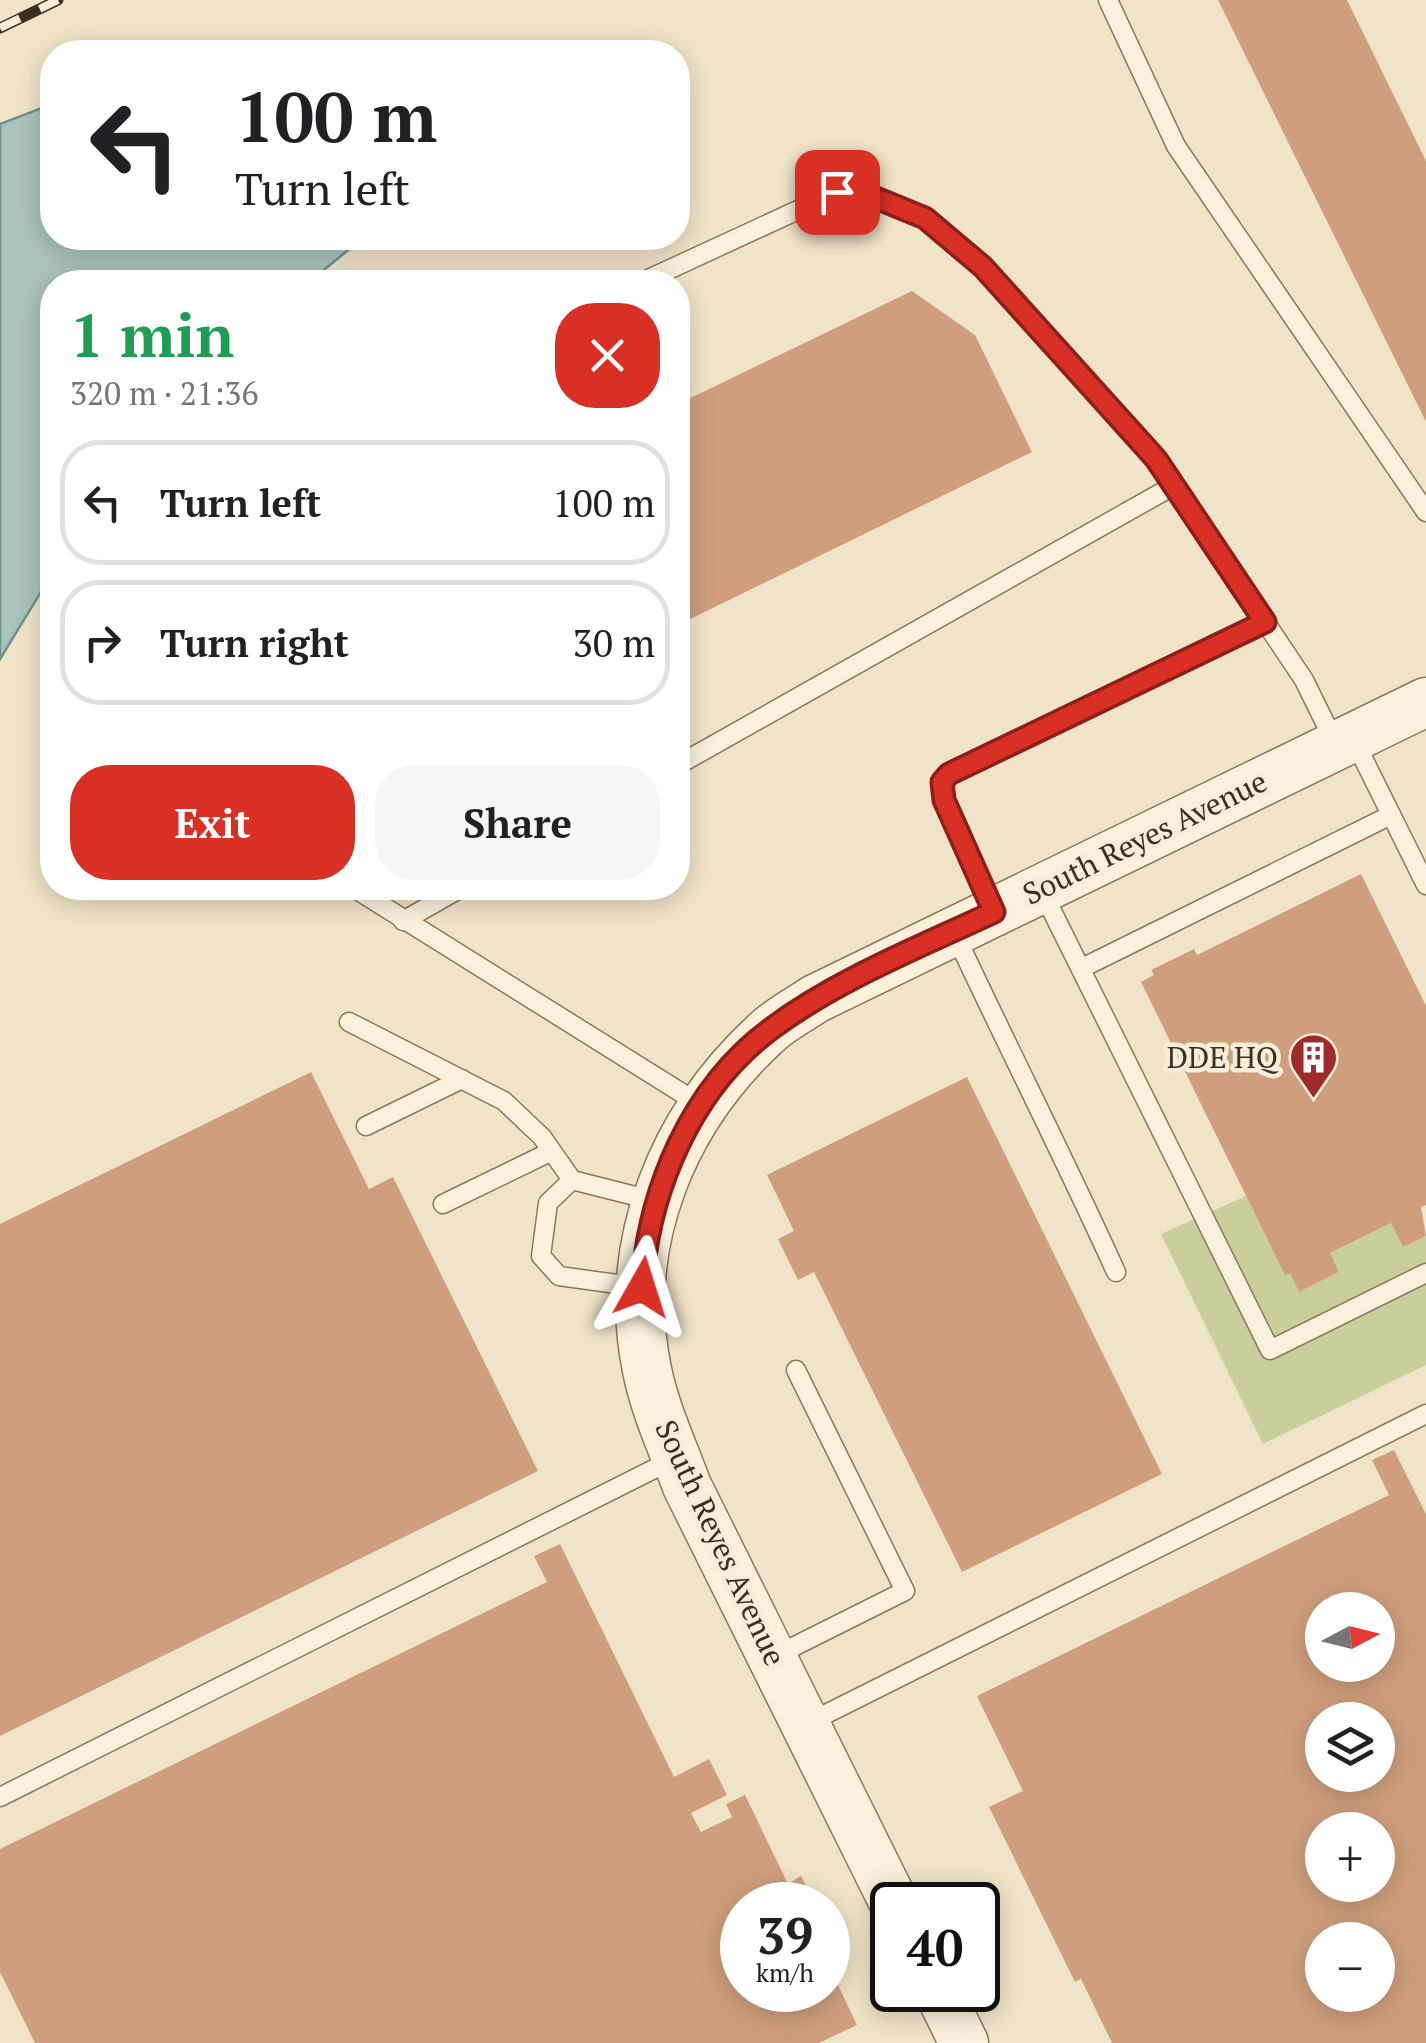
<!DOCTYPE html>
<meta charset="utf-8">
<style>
:root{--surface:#fff;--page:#f6f6f6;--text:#202124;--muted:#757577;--line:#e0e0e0;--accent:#d93025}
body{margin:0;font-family:"PT Serif",serif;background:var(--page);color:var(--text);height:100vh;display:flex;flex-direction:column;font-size:38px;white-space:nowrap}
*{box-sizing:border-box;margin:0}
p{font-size:32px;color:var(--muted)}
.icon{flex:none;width:55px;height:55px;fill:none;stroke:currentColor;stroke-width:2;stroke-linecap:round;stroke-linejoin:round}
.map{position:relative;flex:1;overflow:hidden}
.drawer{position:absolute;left:40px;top:270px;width:650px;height:630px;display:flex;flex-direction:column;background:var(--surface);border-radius:40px;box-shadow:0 5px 25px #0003}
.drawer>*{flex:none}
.hud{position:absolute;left:40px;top:40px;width:650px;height:210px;border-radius:40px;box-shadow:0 5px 25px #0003;background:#fff;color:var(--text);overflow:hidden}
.needle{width:65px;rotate:83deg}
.controls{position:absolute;left:1305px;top:1592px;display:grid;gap:20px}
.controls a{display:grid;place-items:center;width:90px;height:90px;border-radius:50%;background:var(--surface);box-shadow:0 5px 25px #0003;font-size:50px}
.speed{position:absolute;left:720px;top:1882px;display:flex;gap:20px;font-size:50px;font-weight:700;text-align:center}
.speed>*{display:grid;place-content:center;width:130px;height:130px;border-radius:50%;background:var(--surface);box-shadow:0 5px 25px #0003;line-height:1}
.speed small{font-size:25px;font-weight:400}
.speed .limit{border:5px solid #111;border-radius:15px;background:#fff;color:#111}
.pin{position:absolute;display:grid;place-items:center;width:85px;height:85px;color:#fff;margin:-42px;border-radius:20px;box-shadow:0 5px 15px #0006}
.me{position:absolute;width:110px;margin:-55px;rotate:6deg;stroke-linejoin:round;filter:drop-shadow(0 0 8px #0008)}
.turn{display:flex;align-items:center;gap:35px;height:210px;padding:0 30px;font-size:45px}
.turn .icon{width:130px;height:130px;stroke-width:2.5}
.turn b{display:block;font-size:70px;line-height:85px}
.round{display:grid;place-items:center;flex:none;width:105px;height:105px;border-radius:40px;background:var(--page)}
.head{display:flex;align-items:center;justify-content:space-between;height:170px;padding:0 30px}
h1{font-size:60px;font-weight:700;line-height:75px;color:#1e9e55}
.primary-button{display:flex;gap:20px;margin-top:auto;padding:20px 30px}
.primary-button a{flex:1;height:115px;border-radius:40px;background:var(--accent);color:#fff;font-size:40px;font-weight:700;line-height:115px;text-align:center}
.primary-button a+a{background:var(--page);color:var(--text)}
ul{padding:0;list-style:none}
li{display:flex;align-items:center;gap:30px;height:125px;margin:0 20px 15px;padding:0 10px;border:5px solid var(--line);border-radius:40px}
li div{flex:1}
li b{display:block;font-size:38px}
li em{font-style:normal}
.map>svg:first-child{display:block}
.green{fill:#c9cf9b}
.water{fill:#a9c4bc;stroke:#6f938a;stroke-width:2.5}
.building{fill:#cf9f7d;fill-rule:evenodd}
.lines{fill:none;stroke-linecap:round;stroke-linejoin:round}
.service-casing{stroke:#8d765c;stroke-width:21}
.tertiary-casing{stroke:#8d765c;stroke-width:51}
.service{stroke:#faf1dc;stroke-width:18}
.tertiary{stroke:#faf1dc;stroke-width:48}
.rail-casing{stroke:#3d2e20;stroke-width:11}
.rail{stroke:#f7eed8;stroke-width:8;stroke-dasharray:22;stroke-linecap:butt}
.route-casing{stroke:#8d1f18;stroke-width:25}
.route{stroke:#d93025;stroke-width:18}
.labels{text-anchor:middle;stroke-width:9;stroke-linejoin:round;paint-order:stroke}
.street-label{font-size:30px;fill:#3d2e20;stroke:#f7eed8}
.poi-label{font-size:30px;fill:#3d2e20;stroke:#f7eed8;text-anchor:end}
</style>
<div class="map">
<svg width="1426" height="2043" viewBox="0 0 1426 2043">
<rect width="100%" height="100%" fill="#f0e4c8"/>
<!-- green -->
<path class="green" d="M1246,1196L1285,1274L1290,1273L1299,1292L1339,1272L1330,1253L1391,1223L1403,1247L1426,1236V1365L1263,1444L1161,1234Z"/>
<!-- water -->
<path class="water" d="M52,104V238H363L309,282H52V574L0,659V124Z"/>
<!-- building -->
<path class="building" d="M1218,0H1347L1426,161V422Z
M912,291L975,335L1032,452L678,625V404Z
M1361,874L1426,1006V1205L1421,1207L1426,1236L1403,1247L1391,1223L1330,1253L1339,1272L1299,1292L1290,1273L1285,1275L1141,982L1154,975L1151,970L1194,949L1197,955Z
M311,1072L369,1189L393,1177L538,1471L0,1736V1224Z
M967,1077L1162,1474L962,1572L814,1272L798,1280L778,1239L794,1231L767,1175Z
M1394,1450L1426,1514V2043H1112L1081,1979L1075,1982L989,1807L1023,1791L977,1696L1389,1495L1372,1460ZM1322,1610H1378V1665H1322ZM1322,1720H1378V1775H1322ZM1322,1830H1378V1885H1322ZM1322,1940H1378V1995H1322Z
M560,1544L674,1777L709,1759L727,1795L691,1813L701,1832L732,1817L726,1804L745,1795L788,1884L801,1876L814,1902L742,1905V1990H828V1964L857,2025L819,2043H35L0,1972V1849L547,1582L534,1556Z"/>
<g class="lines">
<defs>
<path id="service" d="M1108,0L1176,146L1426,512
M642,282L837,192L876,198L925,218L983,267L1156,459L1304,680L1336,745
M1353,738L1426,885
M678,765L1173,486
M354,888L701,1105
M1041,889L1270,1350L1426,1273
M993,909L944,800L942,782L949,774L1265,622
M403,921L461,888
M954,932C1007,1046 1064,1157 1116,1272
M1082,968L1391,815
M349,1022L504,1101L542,1137L572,1180L655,1201
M366,1126L462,1079
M572,1180L548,1203L541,1256L559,1276L639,1287
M443,1204L552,1151
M773,1657L905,1591L796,1370
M806,1724L1426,1414
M0,1797L676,1458"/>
<path id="tertiary" d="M895,1905L687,1486C673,1448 655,1410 647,1370C621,1244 672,1120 765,1034C779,1020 799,1010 815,999L1426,702
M938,1990L964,2043"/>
</defs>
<!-- service casing -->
<use href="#service" class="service-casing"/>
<!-- tertiary casing -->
<use href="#tertiary" class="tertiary-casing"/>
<!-- service -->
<use href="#service" class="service"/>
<!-- tertiary -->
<use href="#tertiary" class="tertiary"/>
<defs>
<path id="rail" d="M0,28L58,0"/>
</defs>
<!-- rail casing -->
<use href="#rail" class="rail-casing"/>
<!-- rail -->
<use href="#rail" class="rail"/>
</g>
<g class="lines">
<defs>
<path id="route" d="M642,1287C648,1191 691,1088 771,1029C838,979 920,947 994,912L944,800L942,782L949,774L1265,622L1156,459L983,267L925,218L876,198L837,192"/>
</defs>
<!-- route casing -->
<use href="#route" class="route-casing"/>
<!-- route -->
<use href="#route" class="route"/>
</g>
<!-- icons -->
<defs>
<symbol id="building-pin" viewBox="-11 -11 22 30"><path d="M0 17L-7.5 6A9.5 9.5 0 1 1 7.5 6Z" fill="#9e2a2b" stroke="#f7eed8"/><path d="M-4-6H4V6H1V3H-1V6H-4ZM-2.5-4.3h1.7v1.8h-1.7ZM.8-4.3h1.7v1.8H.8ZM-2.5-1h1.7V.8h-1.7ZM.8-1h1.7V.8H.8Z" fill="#fff"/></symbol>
</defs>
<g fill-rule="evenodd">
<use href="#building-pin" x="1286" y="1030" width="55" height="75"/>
</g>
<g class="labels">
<!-- street labels -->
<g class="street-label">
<text transform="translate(1145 838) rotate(-26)" y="10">South Reyes Avenue</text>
<text transform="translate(720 1543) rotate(65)" y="10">South Reyes Avenue</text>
</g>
<!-- poi labels -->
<g class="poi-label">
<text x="1278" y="1068">DDE HQ</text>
</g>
</g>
</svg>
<div class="controls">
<a><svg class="needle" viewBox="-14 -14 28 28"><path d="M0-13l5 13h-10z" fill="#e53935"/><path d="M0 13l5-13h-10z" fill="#757577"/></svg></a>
<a><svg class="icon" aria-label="layers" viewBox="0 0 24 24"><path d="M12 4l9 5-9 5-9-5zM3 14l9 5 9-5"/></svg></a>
<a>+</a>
<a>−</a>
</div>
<div class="speed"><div>39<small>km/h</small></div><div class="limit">40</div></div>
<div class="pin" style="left:837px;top:192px;background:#d93025"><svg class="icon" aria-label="arrive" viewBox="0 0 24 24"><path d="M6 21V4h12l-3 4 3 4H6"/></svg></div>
<svg class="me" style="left:642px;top:1287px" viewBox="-20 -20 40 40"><path d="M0-17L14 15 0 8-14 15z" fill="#d93025" stroke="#fff" stroke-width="4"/></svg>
<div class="hud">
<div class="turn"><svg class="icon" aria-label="left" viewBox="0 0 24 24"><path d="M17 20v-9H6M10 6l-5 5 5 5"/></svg><div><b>100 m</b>Turn left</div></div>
</div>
<section class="drawer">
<div class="head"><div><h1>1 min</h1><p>320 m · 21:36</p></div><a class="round" style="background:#d93025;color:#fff"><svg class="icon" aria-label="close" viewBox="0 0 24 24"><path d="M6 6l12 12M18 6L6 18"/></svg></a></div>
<ul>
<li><svg class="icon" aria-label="left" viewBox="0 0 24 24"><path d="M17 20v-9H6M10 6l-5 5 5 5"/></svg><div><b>Turn left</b></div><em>100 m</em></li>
<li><svg class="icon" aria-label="right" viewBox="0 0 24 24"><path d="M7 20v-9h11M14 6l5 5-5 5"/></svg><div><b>Turn right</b></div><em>30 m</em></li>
</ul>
<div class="primary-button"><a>Exit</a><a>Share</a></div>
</section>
</div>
